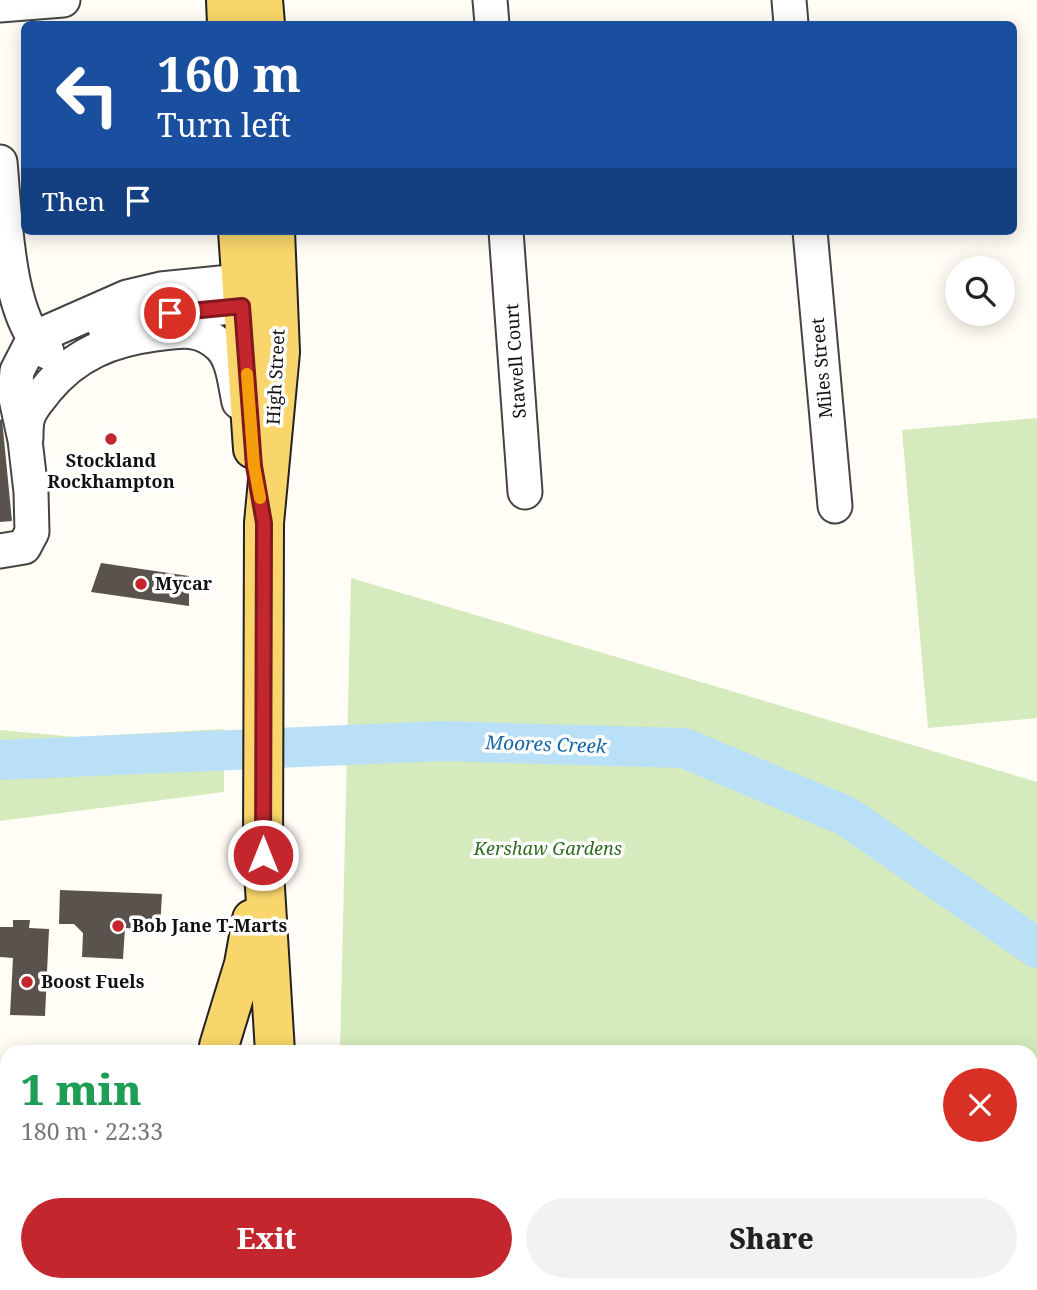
<!DOCTYPE html>
<meta charset="utf-8">
<style>
:root{--surface:#fff;--page:#f2f2f2;--text:#222;--muted:#767676;--accent:#c4262e}
body{margin:0;font-family:"Noto Serif",serif;background:var(--page);color:var(--text);height:100vh;display:flex;flex-direction:column;font-size:26px;white-space:nowrap}
*{box-sizing:border-box;margin:0}
p{font-size:23px;color:var(--muted)}
.icon{flex:none;width:38px;height:38px;fill:none;stroke:currentColor;stroke-width:2;stroke-linecap:round;stroke-linejoin:round}
.map{position:relative;flex:1;overflow:hidden}
.panel{position:absolute;left:0px;top:1045px;width:1038px;height:247px;display:flex;flex-direction:column;background:var(--surface);border-radius:21px 21px 0 0;box-shadow:0 4px 18px #0003}
.panel>*{flex:none}
.top-card{position:absolute;left:21px;top:21px;width:996px;height:214px;border-radius:10px;box-shadow:0 4px 18px #0003;background:#1a4fa0;color:#fff;overflow:hidden}
.fabs{position:absolute;left:945px;top:256px;display:grid;gap:14px}
.fabs a{display:grid;place-items:center;width:70px;height:70px;border-radius:50%;background:var(--surface);box-shadow:0 4px 18px #0003;font-size:35px}
.pin{position:absolute;display:grid;place-items:center;width:60px;height:60px;color:#fff;margin:-30px;border:4px solid #fff;border-radius:50%;box-shadow:0 2px 7px #0007}
.me{position:absolute;width:77px;margin:-38px;rotate:0deg;stroke-linejoin:round;filter:drop-shadow(0 0 5px #0008)}
.turn{display:flex;align-items:center;gap:24px;height:147px;padding:0 21px;font-size:32px}
.turn .icon{width:91px;height:91px;stroke-width:2.5}
.turn b{display:block;font-size:49px;line-height:60px}
.then{display:flex;align-items:center;height:66px;padding:0 21px;background:#0003;gap:14px;font-size:26px}
.round{display:grid;place-items:center;flex:none;width:74px;height:74px;border-radius:37px;background:var(--page)}
.overview{display:flex;align-items:center;justify-content:space-between;height:119px;padding:0 21px}
h1{font-size:42px;font-weight:800;line-height:52px;color:#1e9e55}
.cta{display:flex;gap:14px;margin-top:auto;padding:14px 21px}
.cta a{flex:1;height:80px;border-radius:42px;background:var(--accent);color:#fff;font-size:28px;font-weight:800;line-height:80px;text-align:center}
.cta a+a{background:var(--page);color:var(--text)}
.map>svg:first-child{display:block}
.green{fill:#d5ebbd}
.lines{fill:none;stroke-linecap:round;stroke-linejoin:round}
.river{stroke:#b9e0f7;stroke-width:40}
.building{fill:#5a524d}
.minor-casing{stroke:#444;stroke-width:37}
.major-casing{stroke:#222;stroke-width:42}
.highway-casing{stroke:#222;stroke-width:42}
.path{stroke:#333;stroke-width:4.5;stroke-dasharray:7 3.5;stroke-linecap:butt}
.minor{stroke:#fff;stroke-width:33}
.major{stroke:#f9d66b;stroke-width:38}
.highway{stroke:#f5a25d;stroke-width:38}
.route-casing{stroke:#7f191e;stroke-width:18}
.route{stroke:#c4262e;stroke-width:12}
.slow{stroke:#f59e0b;stroke-width:12}
.poi-dot{fill:#c4262e;stroke:#fff;stroke-width:2.5}
.labels{text-anchor:middle;stroke-width:7;stroke-linejoin:round;paint-order:stroke}
.street-label{font-size:18px;fill:#111;stroke:#fff}
.poi-label{font-size:18px;font-weight:bold;fill:#111;stroke:#fff;text-anchor:start}
.park-label{font-size:18px;font-style:italic;fill:#2f6b1f;stroke:#fff}
.water-label{font-size:19px;font-style:italic;fill:#1768a6;stroke:#fff}
</style>
<div class="map">
<svg width="1037" height="1290" viewBox="0 0 1037 1290">
<rect width="100%" height="100%" fill="#fffdf5"/>
<!-- green -->
<path class="green" d="M1037,418V718L928,728L902,430Z
M351,578L1037,782V1290H254L256,1284H1031V1052H340Z
M224,729V792L0,821V730L76,737Z"/>
<g class="lines">
<!-- river -->
<path class="river" d="M0,760L441,741L684,748L846,816L1037,948"/>
</g>
<!-- building -->
<path class="building" d="M2,419L12,521L0,522V420Z
M101,563L189,576V606L91,592Z
M60,890L162,894L160,930L125,928L123,959L82,957L83,933L74,924H59Z
M13,920H30L29,928L49,929L45,1016L10,1015L13,958L0,957V927H13Z
M7,1230V1284L40,1285L24,1290H0V1232Z"/>
<g class="lines">
<defs>
<path id="minor" d="M490,0L492,24
M789,0L791,24
M0,5L63,0
M0,162C5,212 6,320 47,352
M506,231L525,492
M810,231L835,506
M105,328L145,316L269,303
M26,438C26,431 26,423 28,417C31,407 40,398 46,390C75,354 111,340 156,334C181,330 202,327 221,347C234,361 235,385 239,402
M0,551L24,547L32,532L31,492L25,440L15,394L17,371L34,338L127,297L161,289L268,278
M0,1084H7"/>
<path id="major" d="M226,0L227,24
M263,0L265,24
M238,231L253,449
M275,231L280,352L264,523L263,855L275,1052
M219,1046L244,964L252,919
M165,1290L168,1284"/>
<path id="highway" d="M210,1290L211,1284"/>
</defs>
<!-- minor casing -->
<use href="#minor" class="minor-casing"/>
<!-- major casing -->
<use href="#major" class="major-casing"/>
<!-- highway casing -->
<use href="#highway" class="highway-casing"/>
<!-- path -->
<path class="path" d="M1031,1268L1037,1270
M992,1284L995,1290
M322,1290L324,1284
M758,1290L759,1284"/>
<!-- minor -->
<use href="#minor" class="minor"/>
<!-- major -->
<use href="#major" class="major"/>
<!-- highway -->
<use href="#highway" class="highway"/>
</g>
<g class="lines">
<defs>
<path id="route" d="M170,313L242,306L254,466L264,523L263,855"/>
</defs>
<!-- route casing -->
<use href="#route" class="route-casing"/>
<!-- route -->
<use href="#route" class="route"/>
<!-- slow -->
<path class="slow" d="M247,374L254,466L260,498"/>
</g>
<!-- markers -->
<g class="poi-dot">
<circle cx="111" cy="439" r="7"/>
<circle cx="141" cy="584" r="7"/>
<circle cx="118" cy="926" r="7"/>
<circle cx="27" cy="982" r="7"/>
</g>
<g class="labels">
<!-- street labels -->
<g class="street-label">
<text transform="translate(516 361) rotate(-94)" y="6">Stawell Court</text>
<text transform="translate(822 368) rotate(-95)" y="6">Miles Street</text>
<text transform="translate(276 377) rotate(-87)" y="6">High Street</text>
</g>
<!-- poi labels -->
<g class="poi-label">
<text x="111" y="467" text-anchor="middle">Stockland<tspan x="111" dy="21">Rockhampton</tspan></text>
<text x="155" y="590">Mycar</text>
<text x="132" y="932">Bob Jane T-Marts</text>
<text x="41" y="988">Boost Fuels</text>
</g>
<!-- park labels -->
<g class="park-label">
<text x="548" y="855">Kershaw Gardens</text>
</g>
<!-- water labels -->
<g class="water-label">
<text transform="translate(546 744) rotate(2)" y="7">Moores Creek</text>
</g>
</g>
</svg>
<div class="fabs">
<a><svg class="icon" aria-label="search" viewBox="0 0 24 24"><circle cx="10" cy="10" r="6"/><path d="M15 15l6 6"/></svg></a>
</div>
<div class="pin" style="left:170px;top:313px;background:#d93025"><svg class="icon" aria-label="arrive" viewBox="0 0 24 24"><path d="M6 21V4h12l-3 4 3 4H6"/></svg></div>
<svg class="me" style="left:263px;top:855px" viewBox="-20 -20 40 40"><circle r="17" fill="#c4262e" stroke="#fff" stroke-width="3"/><path d="M0-11L8 9 0 5-8 9z" fill="#fff"/></svg>
<div class="top-card">
<div class="turn"><svg class="icon" aria-label="left" viewBox="0 0 24 24"><path d="M17 20v-9H6M10 6l-5 5 5 5"/></svg><div><b>160 m</b>Turn left</div></div>
<div class="then">Then<svg class="icon" aria-label="arrive" viewBox="0 0 24 24"><path d="M6 21V4h12l-3 4 3 4H6"/></svg></div>
</div>
<section class="panel">
<div class="overview"><div><h1>1 min</h1><p>180 m · 22:33</p></div><a class="round" style="background:#d93025;color:#fff"><svg class="icon" aria-label="close" viewBox="0 0 24 24"><path d="M6 6l12 12M18 6L6 18"/></svg></a></div>
<div class="cta"><a>Exit</a><a>Share</a></div>
</section>
</div>
